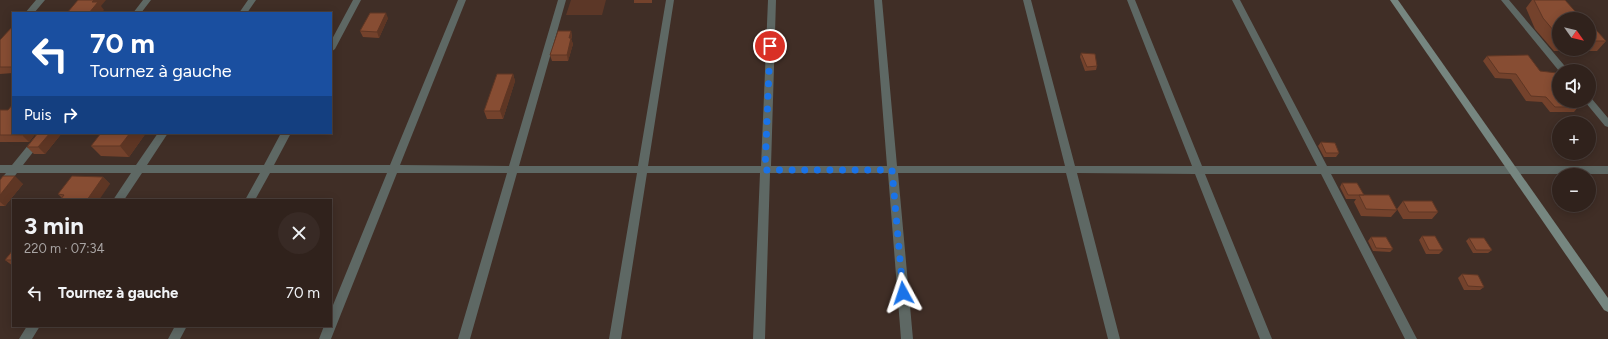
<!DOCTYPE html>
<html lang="fr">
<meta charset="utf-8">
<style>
:root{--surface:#30221c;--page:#382a25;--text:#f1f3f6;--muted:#a8a4a3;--line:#4b3f3b}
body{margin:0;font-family:Figtree,sans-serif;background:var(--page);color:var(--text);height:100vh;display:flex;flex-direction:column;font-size:15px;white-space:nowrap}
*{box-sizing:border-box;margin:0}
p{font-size:13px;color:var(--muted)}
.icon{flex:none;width:22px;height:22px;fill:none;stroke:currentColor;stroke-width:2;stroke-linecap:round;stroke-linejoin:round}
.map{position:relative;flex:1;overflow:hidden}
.sheet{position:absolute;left:12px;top:199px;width:320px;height:128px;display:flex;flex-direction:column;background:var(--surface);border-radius:0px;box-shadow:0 2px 10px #0003,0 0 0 1px var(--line)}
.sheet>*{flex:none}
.hud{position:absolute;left:12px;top:12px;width:320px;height:122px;border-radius:0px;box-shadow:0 2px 10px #0003,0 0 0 1px var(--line);background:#1a4fa0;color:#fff;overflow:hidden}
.needle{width:26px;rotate:124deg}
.controls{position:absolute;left:1552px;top:12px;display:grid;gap:8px}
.controls a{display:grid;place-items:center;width:44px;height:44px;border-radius:50%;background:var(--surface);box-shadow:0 2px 10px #0003,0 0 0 1px var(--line);font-size:20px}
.pin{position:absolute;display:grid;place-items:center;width:34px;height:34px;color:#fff;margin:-17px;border:2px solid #fff;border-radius:50%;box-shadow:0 1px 4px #0007}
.me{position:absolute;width:44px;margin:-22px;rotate:355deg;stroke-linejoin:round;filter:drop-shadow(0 0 3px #0008)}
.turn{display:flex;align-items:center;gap:14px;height:84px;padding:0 12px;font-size:18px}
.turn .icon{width:52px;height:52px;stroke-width:2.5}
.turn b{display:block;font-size:28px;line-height:34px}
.then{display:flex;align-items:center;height:38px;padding:0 12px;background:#0003;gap:8px;font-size:15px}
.round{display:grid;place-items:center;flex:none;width:42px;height:42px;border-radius:21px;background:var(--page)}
.headline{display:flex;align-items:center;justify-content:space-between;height:68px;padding:0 12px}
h1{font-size:24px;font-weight:700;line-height:30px}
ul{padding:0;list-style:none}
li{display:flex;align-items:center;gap:12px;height:52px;padding:0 12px}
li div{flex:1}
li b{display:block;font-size:15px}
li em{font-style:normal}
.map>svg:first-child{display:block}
.green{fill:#5c3727}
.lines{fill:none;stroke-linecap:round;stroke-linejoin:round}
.minor{fill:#5e6864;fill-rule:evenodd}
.secondary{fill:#768680;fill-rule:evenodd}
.wall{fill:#74422c}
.shaded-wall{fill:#5e3624}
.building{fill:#874d33;stroke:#5e3624}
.route{stroke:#1a73e8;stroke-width:7;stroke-dasharray:0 12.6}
</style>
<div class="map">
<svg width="1608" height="339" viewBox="0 0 1608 339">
<rect width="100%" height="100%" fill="#402e26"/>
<!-- green -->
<path class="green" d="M571,0H606L602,15H566Z"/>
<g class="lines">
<!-- minor -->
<path class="minor" d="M36,0H45L34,13H25Z
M143,0H151L141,13H133Z
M248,0H256L247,13H239Z
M353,0H361L335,49L331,52V41Z
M458,0H466L400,165L509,166L558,0H566L519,166H638L666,0H674L648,166H761L768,0H776L771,166H887L874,0H882L897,166H1065L1023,0H1031L1075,166H1192L1127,0H1135L1202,166H1317L1232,0H1240L1327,166H1608V174H1331L1417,339H1405L1321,174H1205L1272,339H1260L1195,174L1077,173L1120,339H1108L1066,173H898L913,339H901L888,173H770L765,339H753L760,173H647L621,339H609L637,173H517L470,339H458L507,173H397L331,339H319L324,326H331V310L387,173H270L255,200H245L260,173H142L124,200H113L131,173H17L4,190L0,191V180L6,173H0V165H12L38,133H48L23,165H136L158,133H168L147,165H264L281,133H291L274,165H390Z
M1501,0H1509L1569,71H1559Z
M1589,98L1592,99L1608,118V127L1605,126L1586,103L1584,101H1589Z
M27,326H40L32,339H19Z
M175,326H187L180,339H168Z"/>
<!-- secondary -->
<path class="secondary" d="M1390,0H1398L1608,298V312L1604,310Z"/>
</g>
<!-- wall -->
<path class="wall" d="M634,0H652V3H634Z
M1532,0H1565L1559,19V49H1589V22L1606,41L1597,51H1554L1535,29L1526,8Z
M388,18L379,38L363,37L360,31Z
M13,26V73L0,74V40Z
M571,31L572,37L571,39L573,44L568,61H552L550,55Z
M1081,53L1097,66L1096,70L1085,71L1080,57Z
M1487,56L1540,71L1578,107L1574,112H1550L1542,102L1526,101L1511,79L1495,78L1483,61Z
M513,74L515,81L503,119H487L484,111Z
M0,110L13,133H36L29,142H0Z
M38,133H62L45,154H34L27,147Z
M146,133L129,157L101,156L91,146Z
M1321,142L1339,153L1336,157H1324L1318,146Z
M103,177L110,184L62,198L58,194Z
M0,180L23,184L5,206H0Z
M1342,183L1364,195L1397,210L1391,217L1361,216L1354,202L1356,199H1346L1340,187Z
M1403,201L1438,212L1432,219H1403L1397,209Z
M1422,236L1443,250L1439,254H1426L1419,240Z
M1371,237L1393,249L1390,252L1373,251L1368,241Z
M1469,238L1492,250L1488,253H1473L1466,241Z
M13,250V266L5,260Z
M1462,274L1484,287L1480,290H1464L1458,278Z"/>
<!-- shaded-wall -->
<path class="shaded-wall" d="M94,0H106L101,6L104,10L101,13H89L92,2Z
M386,13L388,18L379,38L377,32Z
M571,31L572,37L571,39L573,44L568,61L567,55L569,38Z
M513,74L515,81L503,119L500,111Z
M24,133H36L29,142L22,135Z
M50,133H62L45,154L38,147Z
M130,133H146L129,157L120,146Z
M15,176L23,184L5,206L0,202V195Z
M103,177L110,184L99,200H87Z"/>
<!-- building -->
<path class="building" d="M78,0H94L92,2H98L89,13H67Z
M1534,0H1565L1582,19H1586H1559V37L1543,18Z
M370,13H386L377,32L360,31Z
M1589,22L1606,41H1589Z
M13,26V67H0V40Z
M558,31H571L569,38H571L567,55H550Z
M1081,53L1095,54L1097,66L1087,67Z
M1528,55L1540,71L1557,73L1559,76V101H1575L1578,107H1555L1546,97L1531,96L1516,74L1499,73L1487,56Z
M497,74H513L500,111H484Z
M13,104V133H24L22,135H0V110H8Z
M38,133H50L38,147H27Z
M101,133H130L120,146H91Z
M1321,142L1335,143L1339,153H1326Z
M3,176H15L0,195V180Z
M72,176L103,177L87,200H60L64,195L58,194Z
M1342,183H1357L1364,195H1348Z
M1359,195H1389L1397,210L1366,209Z
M1403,201H1432L1438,212H1409Z
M1422,236H1435L1443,250H1429Z
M1371,237H1386L1393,249L1376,248Z
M1469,238H1484L1492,250H1476Z
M13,250V260H5Z
M1462,274L1478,275L1484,287L1468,286Z"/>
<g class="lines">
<!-- route -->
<path class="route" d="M770,46L765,170H892L903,293"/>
</g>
</svg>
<div class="controls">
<a><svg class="needle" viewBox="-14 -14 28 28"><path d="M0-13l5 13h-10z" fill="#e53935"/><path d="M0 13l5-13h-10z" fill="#a8a4a3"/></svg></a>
<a><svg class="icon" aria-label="sound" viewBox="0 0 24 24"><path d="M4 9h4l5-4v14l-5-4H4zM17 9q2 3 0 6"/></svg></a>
<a>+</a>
<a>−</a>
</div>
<div class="pin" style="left:770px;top:46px;background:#d93025"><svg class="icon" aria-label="arrive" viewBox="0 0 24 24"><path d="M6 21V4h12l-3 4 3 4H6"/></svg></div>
<svg class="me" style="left:903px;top:293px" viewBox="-20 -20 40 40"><path d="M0-17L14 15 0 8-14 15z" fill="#1a73e8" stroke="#fff" stroke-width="4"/></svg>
<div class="hud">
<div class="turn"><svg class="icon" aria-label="left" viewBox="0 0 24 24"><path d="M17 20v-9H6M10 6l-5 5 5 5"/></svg><div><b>70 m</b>Tournez à gauche</div></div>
<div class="then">Puis<svg class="icon" aria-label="right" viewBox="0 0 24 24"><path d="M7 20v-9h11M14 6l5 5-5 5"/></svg></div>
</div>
<section class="sheet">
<div class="headline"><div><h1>3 min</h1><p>220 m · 07:34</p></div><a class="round"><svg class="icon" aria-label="close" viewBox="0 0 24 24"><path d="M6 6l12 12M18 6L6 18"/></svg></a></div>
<ul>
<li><svg class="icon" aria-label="left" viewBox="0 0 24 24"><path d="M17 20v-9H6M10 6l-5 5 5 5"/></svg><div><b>Tournez à gauche</b></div><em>70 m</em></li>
</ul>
</section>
</div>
